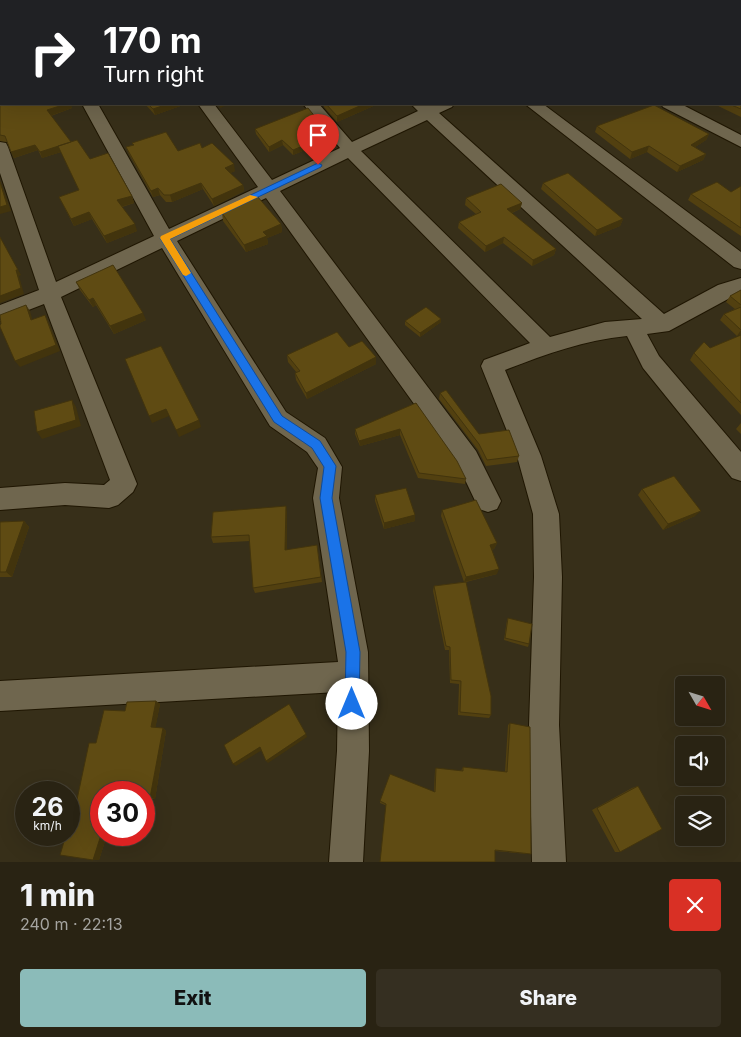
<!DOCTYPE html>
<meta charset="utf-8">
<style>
:root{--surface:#292313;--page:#352f21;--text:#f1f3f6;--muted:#a5a4a0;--line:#454033;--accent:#8bbbb9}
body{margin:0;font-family:Inter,sans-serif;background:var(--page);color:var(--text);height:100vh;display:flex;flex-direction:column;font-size:19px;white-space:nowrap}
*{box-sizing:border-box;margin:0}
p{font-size:16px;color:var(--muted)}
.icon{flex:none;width:28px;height:28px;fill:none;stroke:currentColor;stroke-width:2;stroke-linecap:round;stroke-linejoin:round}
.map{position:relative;height:862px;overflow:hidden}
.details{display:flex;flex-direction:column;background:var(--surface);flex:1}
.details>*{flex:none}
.banner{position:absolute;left:0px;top:0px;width:741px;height:105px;box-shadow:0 5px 20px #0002,0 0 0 1px var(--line);background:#202124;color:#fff;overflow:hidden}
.needle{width:32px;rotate:129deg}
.fabs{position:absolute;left:675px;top:676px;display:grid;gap:10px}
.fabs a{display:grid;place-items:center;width:50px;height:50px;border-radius:5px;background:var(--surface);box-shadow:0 5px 20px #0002,0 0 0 1px var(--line);font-size:25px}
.speed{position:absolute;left:15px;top:781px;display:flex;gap:10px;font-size:25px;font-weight:700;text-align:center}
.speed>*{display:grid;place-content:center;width:65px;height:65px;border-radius:50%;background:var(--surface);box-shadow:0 5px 20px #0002,0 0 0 1px var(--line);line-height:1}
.speed small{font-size:12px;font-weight:400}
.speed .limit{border:8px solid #d22;background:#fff;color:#111}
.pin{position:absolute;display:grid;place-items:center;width:42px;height:42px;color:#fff;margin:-51px -21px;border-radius:50% 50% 50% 0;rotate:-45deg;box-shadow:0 0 5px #0007}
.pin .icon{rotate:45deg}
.me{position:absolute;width:55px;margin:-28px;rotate:0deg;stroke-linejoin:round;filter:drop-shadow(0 0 4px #0008)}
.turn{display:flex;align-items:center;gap:18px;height:105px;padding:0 20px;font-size:22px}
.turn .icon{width:65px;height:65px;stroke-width:2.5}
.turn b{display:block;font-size:35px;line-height:42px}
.round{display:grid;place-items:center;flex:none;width:52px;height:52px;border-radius:5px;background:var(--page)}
.overview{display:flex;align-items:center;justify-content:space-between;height:85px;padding:0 20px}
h1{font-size:30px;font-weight:800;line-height:38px}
.action{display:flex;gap:10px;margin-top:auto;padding:10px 20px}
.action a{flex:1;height:58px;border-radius:5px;background:var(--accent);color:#111;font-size:20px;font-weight:800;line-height:58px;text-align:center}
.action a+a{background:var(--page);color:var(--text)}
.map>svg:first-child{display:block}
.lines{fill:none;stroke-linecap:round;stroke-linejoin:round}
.street-casing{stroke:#1f1602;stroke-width:2}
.street{fill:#6f664e;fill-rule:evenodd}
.wall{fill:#524010}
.shaded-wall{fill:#42340d}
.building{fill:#5f4b13;stroke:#42340d}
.route{fill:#1a73e8;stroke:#114b97}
.slow{fill:#f59e0b}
</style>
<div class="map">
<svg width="741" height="862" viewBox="0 0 741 862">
<rect width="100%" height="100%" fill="#372f19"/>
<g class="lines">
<defs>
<path id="street" d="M740,75H741V85H740Z
M82,104H98L169,229L258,187L198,104H214L272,180L340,148L303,104H319L352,142L418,111L411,104L430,106L454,104L452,107L439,113L664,314L718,285L741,278V292L669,331L647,334L659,356L741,452V481L732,478L643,368L627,336C584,340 544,355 505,370L541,456L559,514L562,577L559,725L566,862H532L529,725L534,577L533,514L517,456L481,366L484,360L530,343L348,158L280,191L476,451L501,501L497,509L488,512L479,509L458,465L266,198L177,241L286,412L325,438L342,467L339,498L368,652L369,751L363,862H329L337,751L338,692L0,711V681L338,662L313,498L318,468L307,452L270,426L162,248L61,297L137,484L133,492L118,505L109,508L65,505L0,510V488L65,483L104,485L110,480L44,304L0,321V305L39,290L0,173V142L6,143L8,147L56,282L154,236ZM427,120L642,319L605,322L550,337L361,151Z
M525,104H543L741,252V269L734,267Z
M661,104H681L741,135V147L663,107Z"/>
</defs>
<!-- street casing -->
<use href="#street" class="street-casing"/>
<!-- street -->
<use href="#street" class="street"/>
</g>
<!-- wall -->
<path class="wall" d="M0,0L70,104L72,108L51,116L71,142L132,196L134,203L122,207L137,231L107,243L92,219L74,226L59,197L79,190L61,152L42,158L38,150L14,158L7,142L0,141Z
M741,87V117L714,104H740Z
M145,104H186L155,115Z
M324,104H378L337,122L324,107Z
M321,124L322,129H321L327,136V141L293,155L283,145L269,152L256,134L255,129Z
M597,126L709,134L706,140L695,147L706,154L703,160L677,172L647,152L630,159L595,132Z
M132,143L178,151L202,148L235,171L230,173L243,185L244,191L214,206L203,189L172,202H166L160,195L153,197L129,154L126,147L133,145Z
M543,183L623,219L620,226L595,236L541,189Z
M741,186V236L688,200L691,194L731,192Z
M466,198L522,203L520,209L512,213L556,249L554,255L532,266L503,243L485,252L458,228L459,222L476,214L465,205Z
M222,213L281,224L282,232L267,238L268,244L246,252L223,221Z
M76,282L146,320L114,334L96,305L93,307L80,290Z
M741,290V334L737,336L720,320L724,314L735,309L726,302L730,296Z
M441,319V322L420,337L405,325V321Z
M741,335V415L690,360L694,353L710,348Z
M349,347L376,364L307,399L296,380L295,373H297L288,362L287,355Z
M440,393L479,434L519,456L517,462L486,466L478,450L439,399Z
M416,403L466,479L465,484L418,478L400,435L360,446L355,434V429Z
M741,423V434L736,429Z
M642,489L695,516L663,530L638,495Z
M375,495L415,521L384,529L375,501Z
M442,510L497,543L494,549L491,550L497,574L466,582L491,715L489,718L458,715L459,684L450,683L449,650H445L433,591L434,586L464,582L441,516Z
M287,512V550L317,545L322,582L255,593L253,588L250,541L213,543L211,537Z
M24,521L29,527L12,577H0V522Z
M508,618L529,644L528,647L504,640L507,620Z
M156,701L160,704L155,728H163L166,731L155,799H144V792H101V835H107L99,860L75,809L96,743L125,711Z
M510,723L531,854H528L495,851L380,803V801L434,792L435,770L436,768L461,771L463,767L505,772L508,725Z
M638,786L620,852H615L592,810L632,788Z"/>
<!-- shaded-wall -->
<path class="shaded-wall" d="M66,104H71H70L72,108L50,116L47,110Z
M168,104H186L155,115L153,109Z
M219,104H230L220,108Z
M364,104H378L337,122V116Z
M321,124L322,129L318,131L317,126Z
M709,134L706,140L689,151L691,145Z
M327,136V141L293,155V150Z
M282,140L283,145L269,152V147Z
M35,145L38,150L14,158L11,152Z
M58,146L61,152L42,158L40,152Z
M649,146L647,152L630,159L632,152Z
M706,154L703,160L677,172L680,166Z
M234,164L235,171L226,175L225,168Z
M0,181L11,211L0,214Z
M201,183L203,189L172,202L170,195Z
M243,185L244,191L214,206L212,199Z
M158,188L160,195L153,197L151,191Z
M132,196L134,203L120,207L117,200Z
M522,203L520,209L506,215L507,209Z
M89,212L92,219L74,226L71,219Z
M623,219L620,226L595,236L597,230Z
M135,224L137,231L107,243L104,236Z
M281,224L282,232L267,238L268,244L246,252L244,245L263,232Z
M0,237L21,275L19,276L24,294L0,303Z
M504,237L503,243L485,252L486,246Z
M556,249L554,255L532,266L533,260Z
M93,298L96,305L93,307L89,300Z
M26,305L30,311L34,326L31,320Z
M143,313L146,320L114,334L110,326Z
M45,315L48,321L60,351L20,367L15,361Z
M441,319V322L420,337V333Z
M741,330V334L737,336Z
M376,357V364L307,399L306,393Z
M72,400L76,407L81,426L42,439L37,432Z
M166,409L169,416L152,423L149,416Z
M199,420L201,427L179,437L176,430Z
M400,429V435L360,446L359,441Z
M286,506L287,512V556L285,550Z
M701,511L695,516L663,530L668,524Z
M415,515V521L384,529V523Z
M24,521L29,527L12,577L6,572Z
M497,543L494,549L488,550L490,545Z
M499,569L497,574L464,582L466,577Z
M156,701L160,704L155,730L151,727Z
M163,728L166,731L155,799L150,798Z
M306,734L307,737L268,763L266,761Z
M260,747L262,750L236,766L233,764Z
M101,835H107L99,860H93Z"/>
<!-- building -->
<path class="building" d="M0,0H674L676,1H1V104H66L47,110L71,142L40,152L35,145L11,152L5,136L0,135Z
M740,37H741V59H740Z
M740,86L741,87V109L729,104H740Z
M148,104H168L153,109Z
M326,104H364L337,116Z
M654,105L709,134L691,145L706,154L680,166L649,146L632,152L597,126Z
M308,108L321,124L317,126L327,136L293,150L282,140L269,147L255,129Z
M166,132L178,151L200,143L202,148L212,143L234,164L225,168L243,185L212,199L201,183L170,195H164L158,188L151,191L126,147L134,145L132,143Z
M77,140L90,159L108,153L132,196L117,200L135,224L104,236L89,212L71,219L59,197L79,190L58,146Z
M568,173L623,219L597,230L543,183Z
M0,182L7,205L0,207Z
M717,182L731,192L741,186V228L691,194Z
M501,184L522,203L507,209L556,249L533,260L504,237L486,246L459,222L481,212L466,198Z
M257,196L281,224L263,232L267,236L244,245L222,213Z
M0,237L18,270H16L21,288L0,296Z
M113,265L143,313L110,326L93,298L89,300L76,282Z
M741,290V305L730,296Z
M26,305L31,320L45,315L56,345L15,361L0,327V325L1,324L0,315Z
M426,307L441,319L420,333L405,321Z
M741,307V330L724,314Z
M337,332L349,347L362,341L376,357L306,393L295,373L300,371L287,355Z
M741,335V403L694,353L704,342L710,348Z
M161,346L199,420L176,430L166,409L149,416L125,359Z
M446,390L479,434L509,430L519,456L487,460L479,444L440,393Z
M72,400L76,420L37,432L34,411Z
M416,403L457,461L466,479L419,473L400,429L359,441L355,429Z
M674,476L701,511L668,524L642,489Z
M406,488L415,515L384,523L375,495Z
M476,500L497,543L490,545L499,569L466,577L442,510Z
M286,506L285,550L317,545L321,577L253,588L249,535L211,537L213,512Z
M24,521L6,572H0V522Z
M466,582L491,696V715L460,712L461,681L451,680L450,647L446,646L434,586Z
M508,618L532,624L529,644L505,638Z
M156,701L151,727L163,728L150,798L144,797V792H101V835L93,860L60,855L66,835H69V828L75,809L89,743H96L104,710L125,711L127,702Z
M289,704L306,734L266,761L260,747L233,764L224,745Z
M510,723L530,727L531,854L495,850V862H380L386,804L380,801L390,774L435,792L436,768L463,771V767L507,772Z
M638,786L662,829L620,852L597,808Z"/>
<!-- route -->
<path class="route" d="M318,163L322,165L321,167L170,239L282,416L320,441L336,466L332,498L360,652L359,704L357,709L352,711L347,709L345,704L346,652L320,498L324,467L312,448L274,422L160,238Z"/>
<!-- slow -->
<path class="slow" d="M250,195L258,197L170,239L191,273L186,276L183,275L160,238L161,236Z"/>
</svg>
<div class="fabs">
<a><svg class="needle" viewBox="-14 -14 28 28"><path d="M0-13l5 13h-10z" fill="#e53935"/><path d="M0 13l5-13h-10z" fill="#a5a4a0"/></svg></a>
<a><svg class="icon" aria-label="sound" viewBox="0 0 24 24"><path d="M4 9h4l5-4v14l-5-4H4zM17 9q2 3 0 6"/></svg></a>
<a><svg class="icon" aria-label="layers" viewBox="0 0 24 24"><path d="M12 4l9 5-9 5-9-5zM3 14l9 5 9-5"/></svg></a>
</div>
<div class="speed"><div>26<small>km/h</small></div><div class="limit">30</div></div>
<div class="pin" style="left:318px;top:165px;background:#d93025"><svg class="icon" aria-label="arrive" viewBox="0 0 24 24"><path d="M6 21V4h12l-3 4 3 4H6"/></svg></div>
<svg class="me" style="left:352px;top:704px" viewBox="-20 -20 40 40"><circle r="19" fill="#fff"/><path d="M0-13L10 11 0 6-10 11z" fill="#1a73e8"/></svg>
<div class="banner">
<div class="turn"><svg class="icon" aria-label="right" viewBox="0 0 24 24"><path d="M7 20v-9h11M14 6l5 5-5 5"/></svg><div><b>170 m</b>Turn right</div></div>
</div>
</div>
<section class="details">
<div class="overview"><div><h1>1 min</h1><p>240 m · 22:13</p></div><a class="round" style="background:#d93025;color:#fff"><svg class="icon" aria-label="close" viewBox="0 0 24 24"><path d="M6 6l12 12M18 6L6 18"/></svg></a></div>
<div class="action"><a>Exit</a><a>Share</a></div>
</section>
